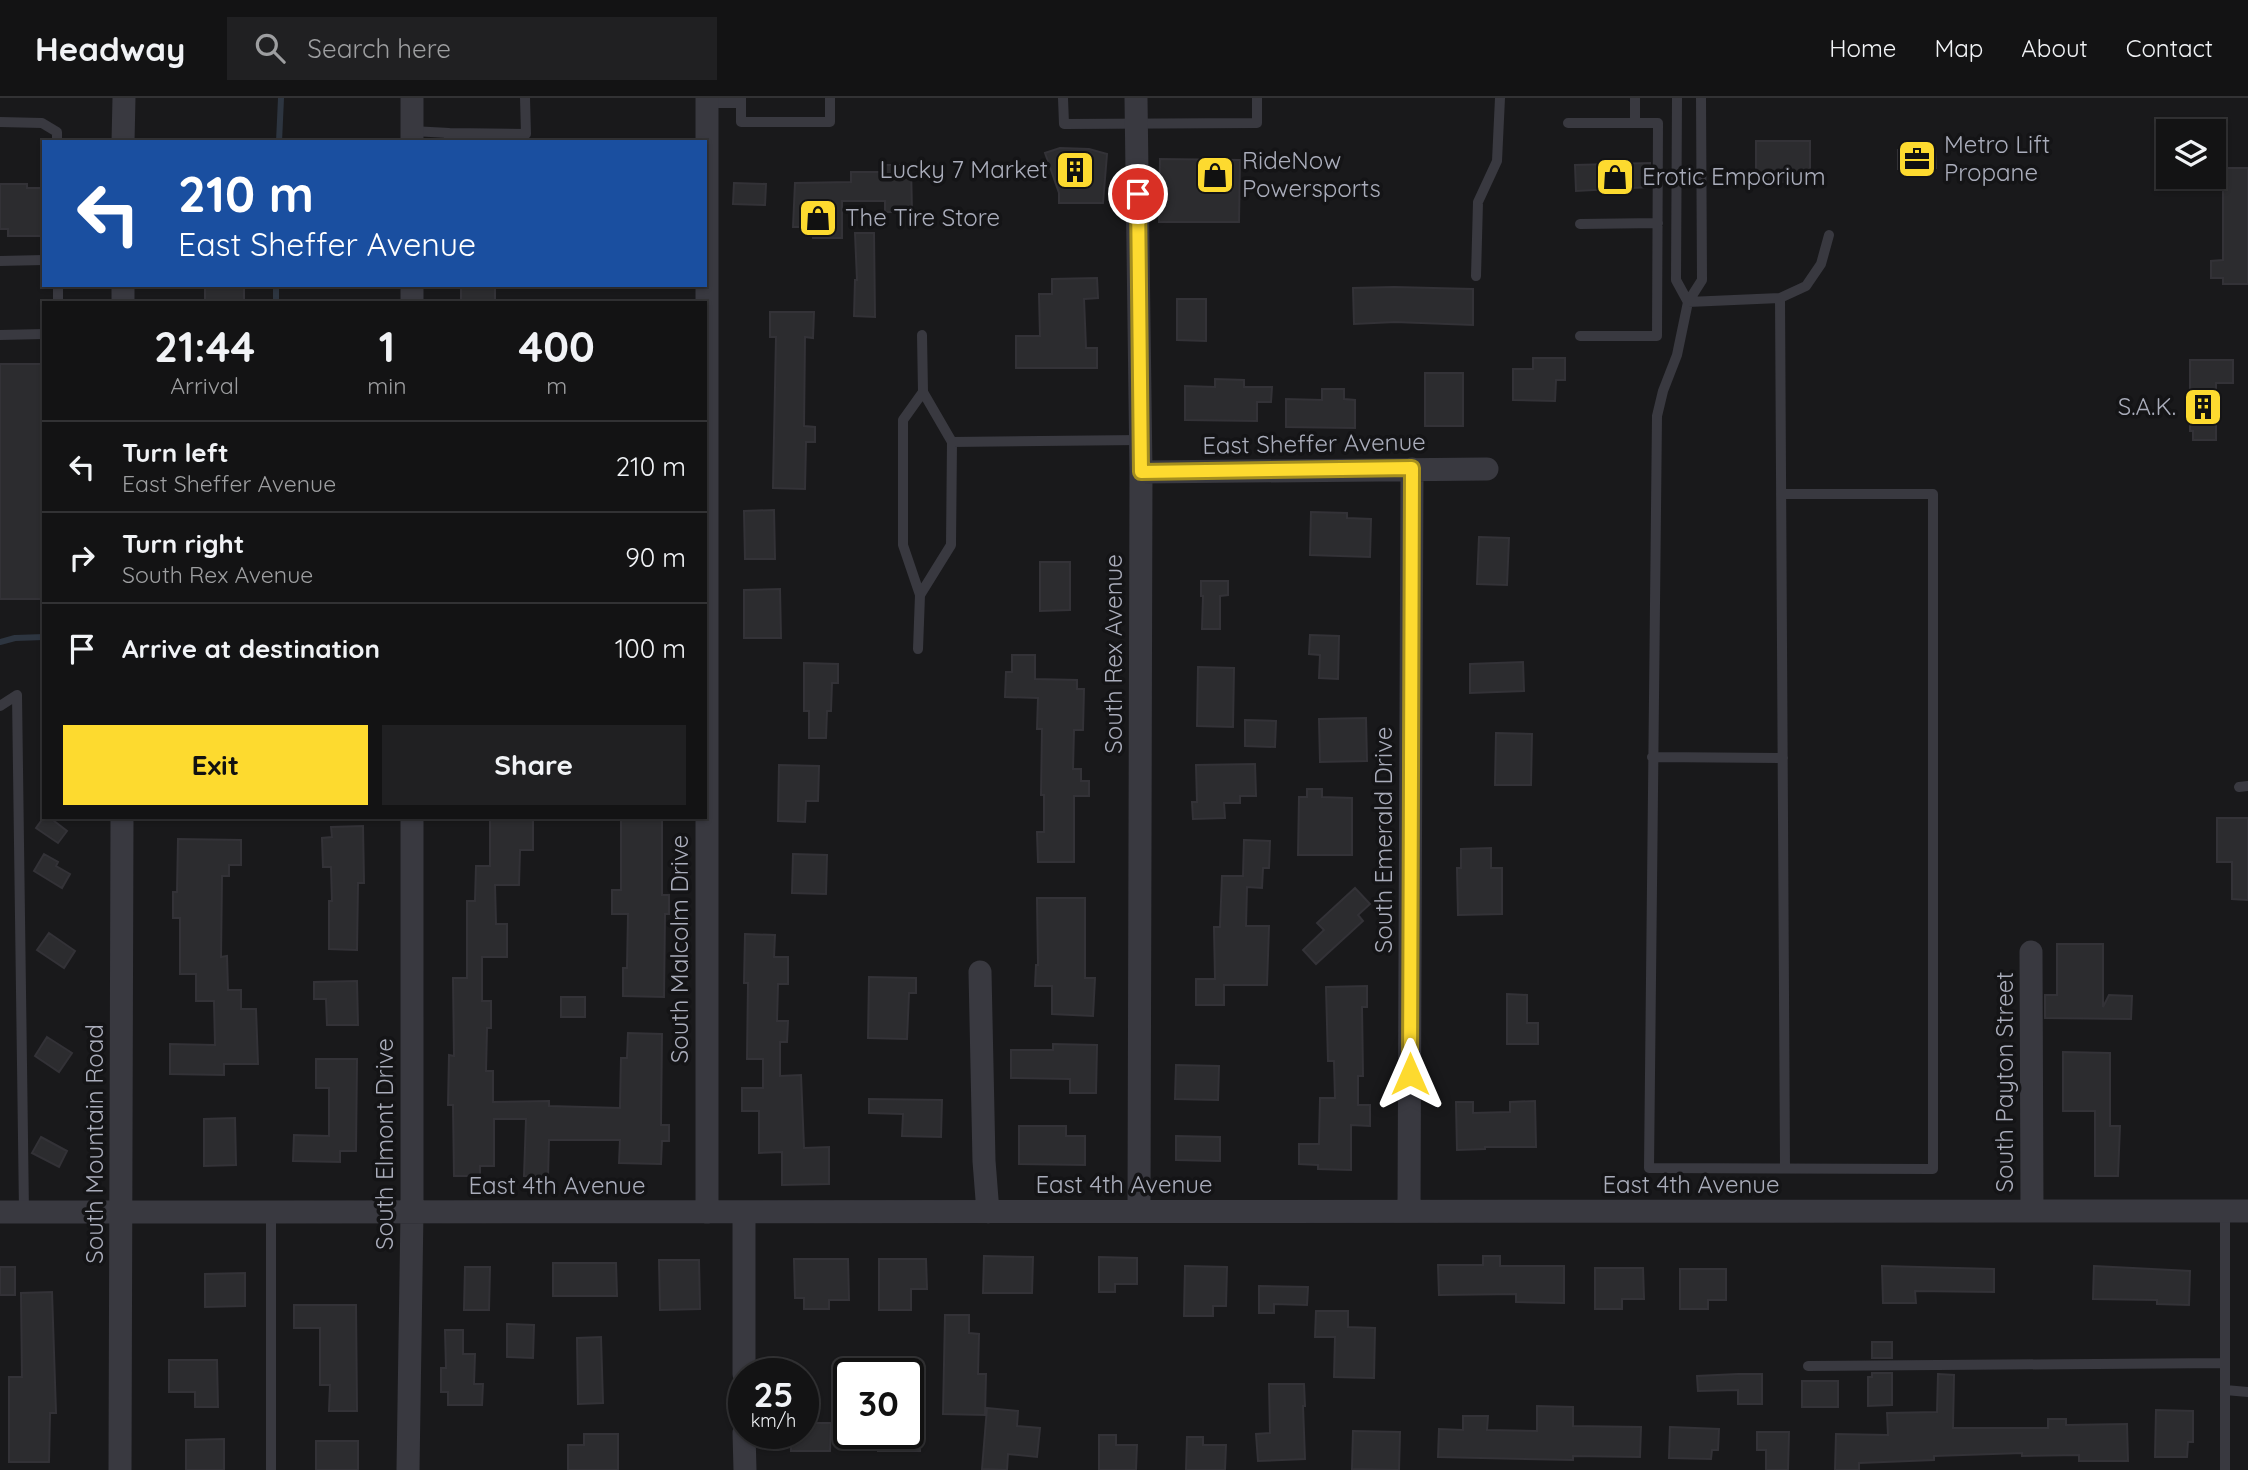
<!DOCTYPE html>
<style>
:root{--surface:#131314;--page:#202022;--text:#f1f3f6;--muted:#9d9ea0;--line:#323234;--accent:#fdda2f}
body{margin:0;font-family:Quicksand,sans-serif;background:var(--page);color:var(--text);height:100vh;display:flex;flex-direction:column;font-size:26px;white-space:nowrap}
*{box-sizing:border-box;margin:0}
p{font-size:23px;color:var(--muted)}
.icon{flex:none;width:38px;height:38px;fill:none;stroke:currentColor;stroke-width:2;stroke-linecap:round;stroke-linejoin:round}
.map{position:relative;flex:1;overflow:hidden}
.drawer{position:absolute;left:42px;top:203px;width:665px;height:518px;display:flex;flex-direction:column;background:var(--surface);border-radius:0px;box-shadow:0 2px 5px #0004,0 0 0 2px var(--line)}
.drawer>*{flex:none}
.banner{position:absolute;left:42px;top:42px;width:665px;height:147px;border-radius:0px;box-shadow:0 2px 5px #0004,0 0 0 2px var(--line);background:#1a4fa0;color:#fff;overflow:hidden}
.tools{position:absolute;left:2156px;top:21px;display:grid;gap:14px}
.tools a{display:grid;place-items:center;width:70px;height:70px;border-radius:0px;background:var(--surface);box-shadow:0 2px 5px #0004,0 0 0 2px var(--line);font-size:35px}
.speed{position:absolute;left:728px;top:1260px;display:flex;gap:14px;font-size:35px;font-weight:700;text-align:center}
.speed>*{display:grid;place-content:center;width:91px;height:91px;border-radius:50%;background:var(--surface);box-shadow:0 2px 5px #0004,0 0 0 2px var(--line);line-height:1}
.speed small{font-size:18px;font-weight:400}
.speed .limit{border:4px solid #111;border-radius:10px;background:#fff;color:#111}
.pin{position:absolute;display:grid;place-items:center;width:60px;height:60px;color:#fff;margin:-30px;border:4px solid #fff;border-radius:50%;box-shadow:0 2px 7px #0007}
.me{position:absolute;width:77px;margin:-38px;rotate:0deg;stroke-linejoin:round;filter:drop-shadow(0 0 5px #0008)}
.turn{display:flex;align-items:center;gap:24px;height:147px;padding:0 21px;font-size:32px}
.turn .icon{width:91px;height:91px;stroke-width:2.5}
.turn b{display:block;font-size:49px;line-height:60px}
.eta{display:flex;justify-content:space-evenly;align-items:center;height:119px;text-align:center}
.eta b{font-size:42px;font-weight:800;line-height:49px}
.cta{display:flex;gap:14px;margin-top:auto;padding:14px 21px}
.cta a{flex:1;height:80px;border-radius:0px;background:var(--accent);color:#111;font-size:28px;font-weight:800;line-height:80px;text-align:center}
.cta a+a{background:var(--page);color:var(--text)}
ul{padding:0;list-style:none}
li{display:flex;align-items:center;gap:21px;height:91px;padding:0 21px;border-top:2px solid var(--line)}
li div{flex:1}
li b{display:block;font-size:26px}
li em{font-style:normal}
header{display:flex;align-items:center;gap:42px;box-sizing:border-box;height:98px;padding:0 35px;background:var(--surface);border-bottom:2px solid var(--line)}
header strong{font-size:33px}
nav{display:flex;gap:38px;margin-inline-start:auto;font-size:24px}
.search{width:490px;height:63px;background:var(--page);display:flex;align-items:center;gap:18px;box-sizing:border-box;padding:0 24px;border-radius:0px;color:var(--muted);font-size:26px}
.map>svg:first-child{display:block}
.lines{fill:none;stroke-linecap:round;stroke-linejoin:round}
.stream{stroke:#2d3540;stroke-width:6}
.building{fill:#2c2c2f;stroke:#333237;stroke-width:2}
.service{stroke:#393940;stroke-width:10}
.minor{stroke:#393940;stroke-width:23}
.route-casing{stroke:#a48e1f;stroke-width:18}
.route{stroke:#fdda2f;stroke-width:12}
.labels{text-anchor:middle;stroke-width:7;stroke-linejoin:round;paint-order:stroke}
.poi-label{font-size:24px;fill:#aaadbb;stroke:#141416;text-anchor:start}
.street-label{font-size:24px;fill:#aaadbb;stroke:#141416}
</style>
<header>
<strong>Headway</strong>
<div class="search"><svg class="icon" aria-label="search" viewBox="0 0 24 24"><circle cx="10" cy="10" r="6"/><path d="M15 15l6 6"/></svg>Search here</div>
<nav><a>Home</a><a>Map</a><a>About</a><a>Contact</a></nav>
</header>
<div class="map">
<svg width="2248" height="1372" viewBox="0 0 2248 1372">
<rect width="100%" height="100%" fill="#19191b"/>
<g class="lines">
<!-- stream -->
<path class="stream" d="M279,44L281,0
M276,205V187
M0,544L15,540L44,539"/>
</g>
<!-- building -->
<path class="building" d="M1756,43H1810V84H1756Z
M1060,50L1089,51L1107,56L1103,105H1059V95L1045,55Z
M1935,51L1936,70L1898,71V52Z
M1160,61L1240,62L1239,124H1159Z
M1650,65V89L1576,93L1575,67Z
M885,67H911L912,114H885V103H842V140H813L812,129H793L795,85L851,84V74H885Z
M2223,70H2248V186H2223V180H2211V163L2223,162Z
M734,85L766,86L765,107L733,106Z
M0,86H27V90H44V138H8V131H0Z
M855,135H874L875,219L854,218L855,182H857Z
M1097,180L1098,200L1084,201L1086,250H1097V270H1016V238H1040L1039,196H1052V181Z
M205,187H244V205H205Z
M461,187H495V205H461Z
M1394,189L1473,191V227L1395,224L1354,226L1353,190Z
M1177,201H1206V243L1177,242Z
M770,214H814L813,240L805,239L804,328L815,329V344H806L805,391L773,390L776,239H770Z
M1533,260H1565V282H1556L1555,303L1513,302V271H1533Z
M2190,262H2233V285H2216V342H2193V333H2190Z
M0,266H44V501H0Z
M1425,275H1463V328H1425Z
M1215,281L1244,282V289H1272L1271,304H1257V323L1185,322V288L1215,289Z
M1322,291H1344V301L1355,302V330L1286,329V301L1322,302Z
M774,412L775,461H745L744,413Z
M1311,414L1347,415V420L1371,421L1370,459L1310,457Z
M1479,439L1509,440L1507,487L1477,486Z
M1040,464H1070V512L1040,513Z
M1201,483H1228V497L1220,498V531H1202L1203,498H1201Z
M780,491L781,540H744V492Z
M1310,537L1339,538L1338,581L1319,580L1320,557L1309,556Z
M1012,557H1035V581L1077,582V591H1084L1083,632H1074L1073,671H1081V683H1089V698H1074V764H1038L1037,734H1044V697H1041L1042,631H1037L1038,600L1005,599L1006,574H1012Z
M1523,564L1524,593L1470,595V566Z
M804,565L838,566V585H832L831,613H827L826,640H809V613H804Z
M1198,569L1234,570L1233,629L1197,628Z
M1366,620L1367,663L1320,664L1319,621Z
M1245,622L1276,623L1275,649L1245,648Z
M1496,635L1532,636L1531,687H1495Z
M1255,666L1256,698H1240V705H1224L1225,720L1193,721L1192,704H1197L1196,667Z
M779,667L819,668L818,703H806L805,724L778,723Z
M1307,691H1322V699L1352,700V757H1298L1299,699H1307Z
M44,719H49L67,733L58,745L36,730Z
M490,719H533V752H520L519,787H495L496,826H507V859H482V903H491V930H487L486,973H493V1004L549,1003V1008L620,1010L621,960H627L628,935L662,936L661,1027H669V1043H662L661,1066L619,1065L620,1042H549L548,1079L524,1078L526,1021H494V1068H480V1078H454L453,1007H448L449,957L454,958L453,880H467V803H475L476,768H490Z
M621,719H662V797H669V816H665L664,899L623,898V870H627L628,816H612V792H621Z
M2217,720H2248V802L2232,801V764H2217Z
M363,728L364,785H358L357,852L329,851V803H332L331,769H323L322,740L332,739L331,729Z
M178,741L241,742V767H229V778H222L221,859L227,858L228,892H241V911H256L258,966H224V977L170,976V946L215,947L214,903H196V876H180V820H173V794H177Z
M1244,742L1270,743L1269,770H1263L1262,790L1247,789L1246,828H1269L1267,887H1224V907H1196V881H1215L1214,829H1220L1222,778H1243Z
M1491,750V770H1502V816L1458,817L1457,770H1461V751Z
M44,756L58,764L56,768L70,776L62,790L34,773Z
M793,756L827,757L826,796L792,795Z
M1355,790L1370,806L1358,817L1363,823L1316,866L1303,852L1324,832L1317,825Z
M1037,800H1085V880H1095L1093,918L1052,916V888H1035L1036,867H1038Z
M49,835L75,853L64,870L37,852Z
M745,836L775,837L774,859H788V886H778L777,923H788L787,944H780V978L801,977L804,1050L829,1049V1086L782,1087V1054L759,1055V1013H742V990H763V961H747L748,885H744Z
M2057,846H2103V909L2109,897L2132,898L2131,921L2045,920V897H2057Z
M869,879L916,880V895H909L907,941L868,940Z
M357,883L358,927H327L326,901H314V884Z
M1367,888V909H1362L1363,978H1358V1007H1370V1028L1351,1027V1072L1318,1071V1067L1299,1066V1046H1319L1320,1000H1335L1334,963H1328L1326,889Z
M1507,896L1527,897V925H1538V946H1507Z
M561,899H585V919H561Z
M47,939L72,955L59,974L35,958Z
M1053,946L1097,947L1096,995H1070V981L1011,980V952H1053Z
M2063,954L2110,955V1028H2120L2118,1078H2095V1013H2063Z
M316,961H357L356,1053H340V1064L293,1063L294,1037L329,1038V990H316Z
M1176,967L1219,968L1218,1002L1175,1001Z
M869,1001L942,1002L941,1039L902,1038L903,1016L869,1015Z
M1535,1003L1536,1049H1485V1051L1457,1052L1456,1004H1473V1015L1510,1014V1004Z
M235,1020L236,1067L204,1068V1021Z
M1019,1028H1066V1038H1085V1067L1019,1066Z
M1176,1038L1220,1039V1063L1176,1062Z
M41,1039L67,1053L59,1069L32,1055Z
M984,1158L1033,1159L1032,1195H983Z
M1483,1158H1500V1168H1564V1205L1516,1204V1196L1439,1197L1438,1167H1483Z
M1099,1159L1137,1160V1186H1115V1194H1099Z
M794,1161H848L849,1202H829V1211H804V1200H795Z
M879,1161H926L927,1191H911V1212H879Z
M659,1162H699L700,1211L660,1212Z
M553,1165H616L617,1198H553Z
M1185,1168L1227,1169L1226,1208H1213V1218H1184Z
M1882,1168L1994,1171V1194L1915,1193L1916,1205H1883Z
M2094,1168L2190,1173L2189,1207L2157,1206V1202L2093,1201Z
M0,1169H15V1197H0Z
M465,1169H490L489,1212H464Z
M1595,1170H1643L1644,1201H1622V1211H1595Z
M1680,1171H1726V1202H1708V1211H1680Z
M245,1175V1208L205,1209V1176Z
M1259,1188L1308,1189L1307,1207L1274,1206V1215H1259Z
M52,1194L56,1315H50L49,1364H9V1279H22L21,1195Z
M294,1207H356L357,1313H329L330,1287H320V1230H294Z
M1316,1213H1348V1229L1375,1230L1374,1280L1334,1279L1335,1239H1315Z
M945,1217H969V1235L979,1236L978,1276H986L985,1317L943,1316Z
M507,1226L534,1227L533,1260L507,1259Z
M445,1232H463V1256H475L474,1286H483L482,1307H448V1294H441V1270H446Z
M601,1239L603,1305L578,1306L577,1240Z
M1872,1244H1892V1260H1872Z
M169,1262H217L218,1309H195V1294H169Z
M1872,1275H1892V1307L1868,1308V1279H1872Z
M1738,1276H1762V1306H1738V1292L1698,1293L1697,1278Z
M1938,1276L1954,1277L1953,1330H2048V1321H2066V1327L2127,1326L2128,1363H2079V1357L2022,1358V1355L1934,1358V1362L1859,1365V1372H1835L1836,1336L1888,1337L1887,1315L1937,1314Z
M1802,1283H1838V1309H1802Z
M1269,1286H1304L1305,1308H1303L1305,1361L1258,1363L1256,1336L1270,1335Z
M1537,1308L1573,1309V1328L1641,1329L1640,1359L1573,1358V1362L1438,1359L1439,1331L1463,1332V1318H1488L1487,1332L1537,1333Z
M987,1310L1018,1313L1017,1328L1040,1330L1037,1359L1008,1356L1007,1372L982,1371Z
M2156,1312L2193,1313V1344H2188L2187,1359H2155Z
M803,1325H831L830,1353H791V1335H803Z
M1670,1329L1719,1331L1718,1352H1712L1711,1361L1669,1360Z
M1353,1333L1400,1334L1399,1372L1352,1371Z
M1757,1334H1789L1788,1372H1766V1352H1757Z
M878,1335H920V1353H878Z
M584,1336H618V1372H568V1347H584Z
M1099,1337H1116V1347H1137L1136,1372H1099Z
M1187,1339H1203V1347H1226L1225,1372H1186Z
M224,1341V1372H186V1342Z
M316,1343H358V1372H316Z"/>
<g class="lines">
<!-- service -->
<path class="service" d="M741,0V24H830V0
M1063,0L1064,26L1257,25V0
M1677,0L1676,182L1688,204
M1701,0L1702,182L1688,204L1677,257L1663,293L1657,318L1649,1070L1933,1071V396H1781
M707,5H741
M0,24L42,25L57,34V44
M1568,25H1658L1657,238H1580
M1635,25V0
M412,33L449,35
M449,44V35L526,36L525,0
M1580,126L1658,125
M0,163L44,162
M1476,178L1478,104L1497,63L1500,0
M58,187V205
M1780,200L1806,188L1821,166L1829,137
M1688,204L1780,200L1785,1070
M0,237L44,236
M952,344L1140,342
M920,497L903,447V322L923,294
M918,551L920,497L951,447L952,344L923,294L922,237
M17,597L24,1114
M0,608L17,597
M1652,659L1783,660
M2239,689L2248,688
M271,1114V1372
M1808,1268L2225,1265
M2225,1292L2248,1294
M2225,1372V1113"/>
<!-- minor -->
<path class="minor" d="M412,0V44
M707,0V1114
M1136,0L1141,374L1139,1113
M123,44L124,0
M412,187V205
M123,205V187
M1141,374L1487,371
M2031,854L2032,1113
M980,874L984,1063L988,1114
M1409,1113L1412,371
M0,1114L2248,1113
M744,1114V1276
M744,1335L745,1372
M120,1372L122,719
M408,1372L412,1114V719"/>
</g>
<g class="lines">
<defs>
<path id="route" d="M1138,96L1141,374L1412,370L1410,976"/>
</defs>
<!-- route casing -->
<use href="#route" class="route-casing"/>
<!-- route -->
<use href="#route" class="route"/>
</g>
<!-- icons -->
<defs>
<symbol id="office-square" viewBox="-11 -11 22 22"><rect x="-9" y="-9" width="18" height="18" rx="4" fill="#fdda2f" stroke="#141416"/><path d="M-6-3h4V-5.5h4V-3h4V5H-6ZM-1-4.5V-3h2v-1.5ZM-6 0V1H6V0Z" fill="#111"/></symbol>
<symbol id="building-square" viewBox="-11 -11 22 22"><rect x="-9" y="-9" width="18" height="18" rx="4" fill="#fdda2f" stroke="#141416"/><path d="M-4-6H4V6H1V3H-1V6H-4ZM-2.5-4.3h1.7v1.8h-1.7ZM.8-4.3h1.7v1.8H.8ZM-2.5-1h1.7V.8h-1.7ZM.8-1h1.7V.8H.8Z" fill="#111"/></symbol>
<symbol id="shop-square" viewBox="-11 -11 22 22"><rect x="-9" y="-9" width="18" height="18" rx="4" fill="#fdda2f" stroke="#141416"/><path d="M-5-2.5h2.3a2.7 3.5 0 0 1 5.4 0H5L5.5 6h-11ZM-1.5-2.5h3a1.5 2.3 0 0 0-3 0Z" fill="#111"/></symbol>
</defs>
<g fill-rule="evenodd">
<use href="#office-square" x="1895" y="39" width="44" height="44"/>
<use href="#building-square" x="1053" y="50" width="44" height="44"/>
<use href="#shop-square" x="1193" y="55" width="44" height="44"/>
<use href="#shop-square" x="1593" y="57" width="44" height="44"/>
<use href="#shop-square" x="796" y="98" width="44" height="44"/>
<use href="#building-square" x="2181" y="287" width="44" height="44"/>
</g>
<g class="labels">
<!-- poi labels -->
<g class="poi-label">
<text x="1944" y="55">Metro Lift<tspan x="1944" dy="28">Propane</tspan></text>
<text x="1242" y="71">RideNow<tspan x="1242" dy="28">Powersports</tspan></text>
<text x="1048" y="80" text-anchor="end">Lucky 7 Market</text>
<text x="1642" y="87">Erotic Emporium</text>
<text x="845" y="128">The Tire Store</text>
<text x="2176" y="317" text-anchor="end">S.A.K.</text>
</g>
<!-- street labels -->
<g class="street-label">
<text transform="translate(1314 346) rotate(-1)" y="8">East Sheffer Avenue</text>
<text transform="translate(1114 556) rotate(-90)" y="8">South Rex Avenue</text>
<text transform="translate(1384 742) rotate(-90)" y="8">South Emerald Drive</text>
<text transform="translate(680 851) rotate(-90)" y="8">South Malcolm Drive</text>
<text transform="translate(2005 984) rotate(-90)" y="8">South Payton Street</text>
<text transform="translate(95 1046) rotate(-90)" y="8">South Mountain Road</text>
<text transform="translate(385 1046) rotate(-90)" y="8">South Elmont Drive</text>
<text x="1124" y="1095">East 4th Avenue</text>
<text x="1691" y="1095">East 4th Avenue</text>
<text x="557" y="1096">East 4th Avenue</text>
</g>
</g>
</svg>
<div class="tools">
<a><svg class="icon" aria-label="layers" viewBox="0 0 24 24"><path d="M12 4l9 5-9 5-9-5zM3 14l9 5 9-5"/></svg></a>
</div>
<div class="speed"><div>25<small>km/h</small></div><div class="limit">30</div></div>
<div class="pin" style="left:1138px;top:96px;background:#d93025"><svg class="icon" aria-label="arrive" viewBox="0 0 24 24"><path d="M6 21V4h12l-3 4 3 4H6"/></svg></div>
<svg class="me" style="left:1410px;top:976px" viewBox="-20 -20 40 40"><path d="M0-17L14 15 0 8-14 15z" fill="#fdda2f" stroke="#fff" stroke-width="4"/></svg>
<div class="banner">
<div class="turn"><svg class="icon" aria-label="left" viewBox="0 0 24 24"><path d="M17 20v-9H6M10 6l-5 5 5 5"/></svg><div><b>210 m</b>East Sheffer Avenue</div></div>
</div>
<section class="drawer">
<div class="eta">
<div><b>21:44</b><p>Arrival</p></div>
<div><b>1</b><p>min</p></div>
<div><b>400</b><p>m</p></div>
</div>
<ul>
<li><svg class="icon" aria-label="left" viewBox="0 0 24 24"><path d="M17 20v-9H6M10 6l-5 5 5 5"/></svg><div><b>Turn left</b><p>East Sheffer Avenue</p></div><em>210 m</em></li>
<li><svg class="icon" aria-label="right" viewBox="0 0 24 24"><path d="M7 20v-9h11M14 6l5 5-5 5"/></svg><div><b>Turn right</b><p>South Rex Avenue</p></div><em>90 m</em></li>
<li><svg class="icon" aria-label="arrive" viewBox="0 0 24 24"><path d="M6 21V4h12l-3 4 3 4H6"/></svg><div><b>Arrive at destination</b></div><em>100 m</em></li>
</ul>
<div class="cta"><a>Exit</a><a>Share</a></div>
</section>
</div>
